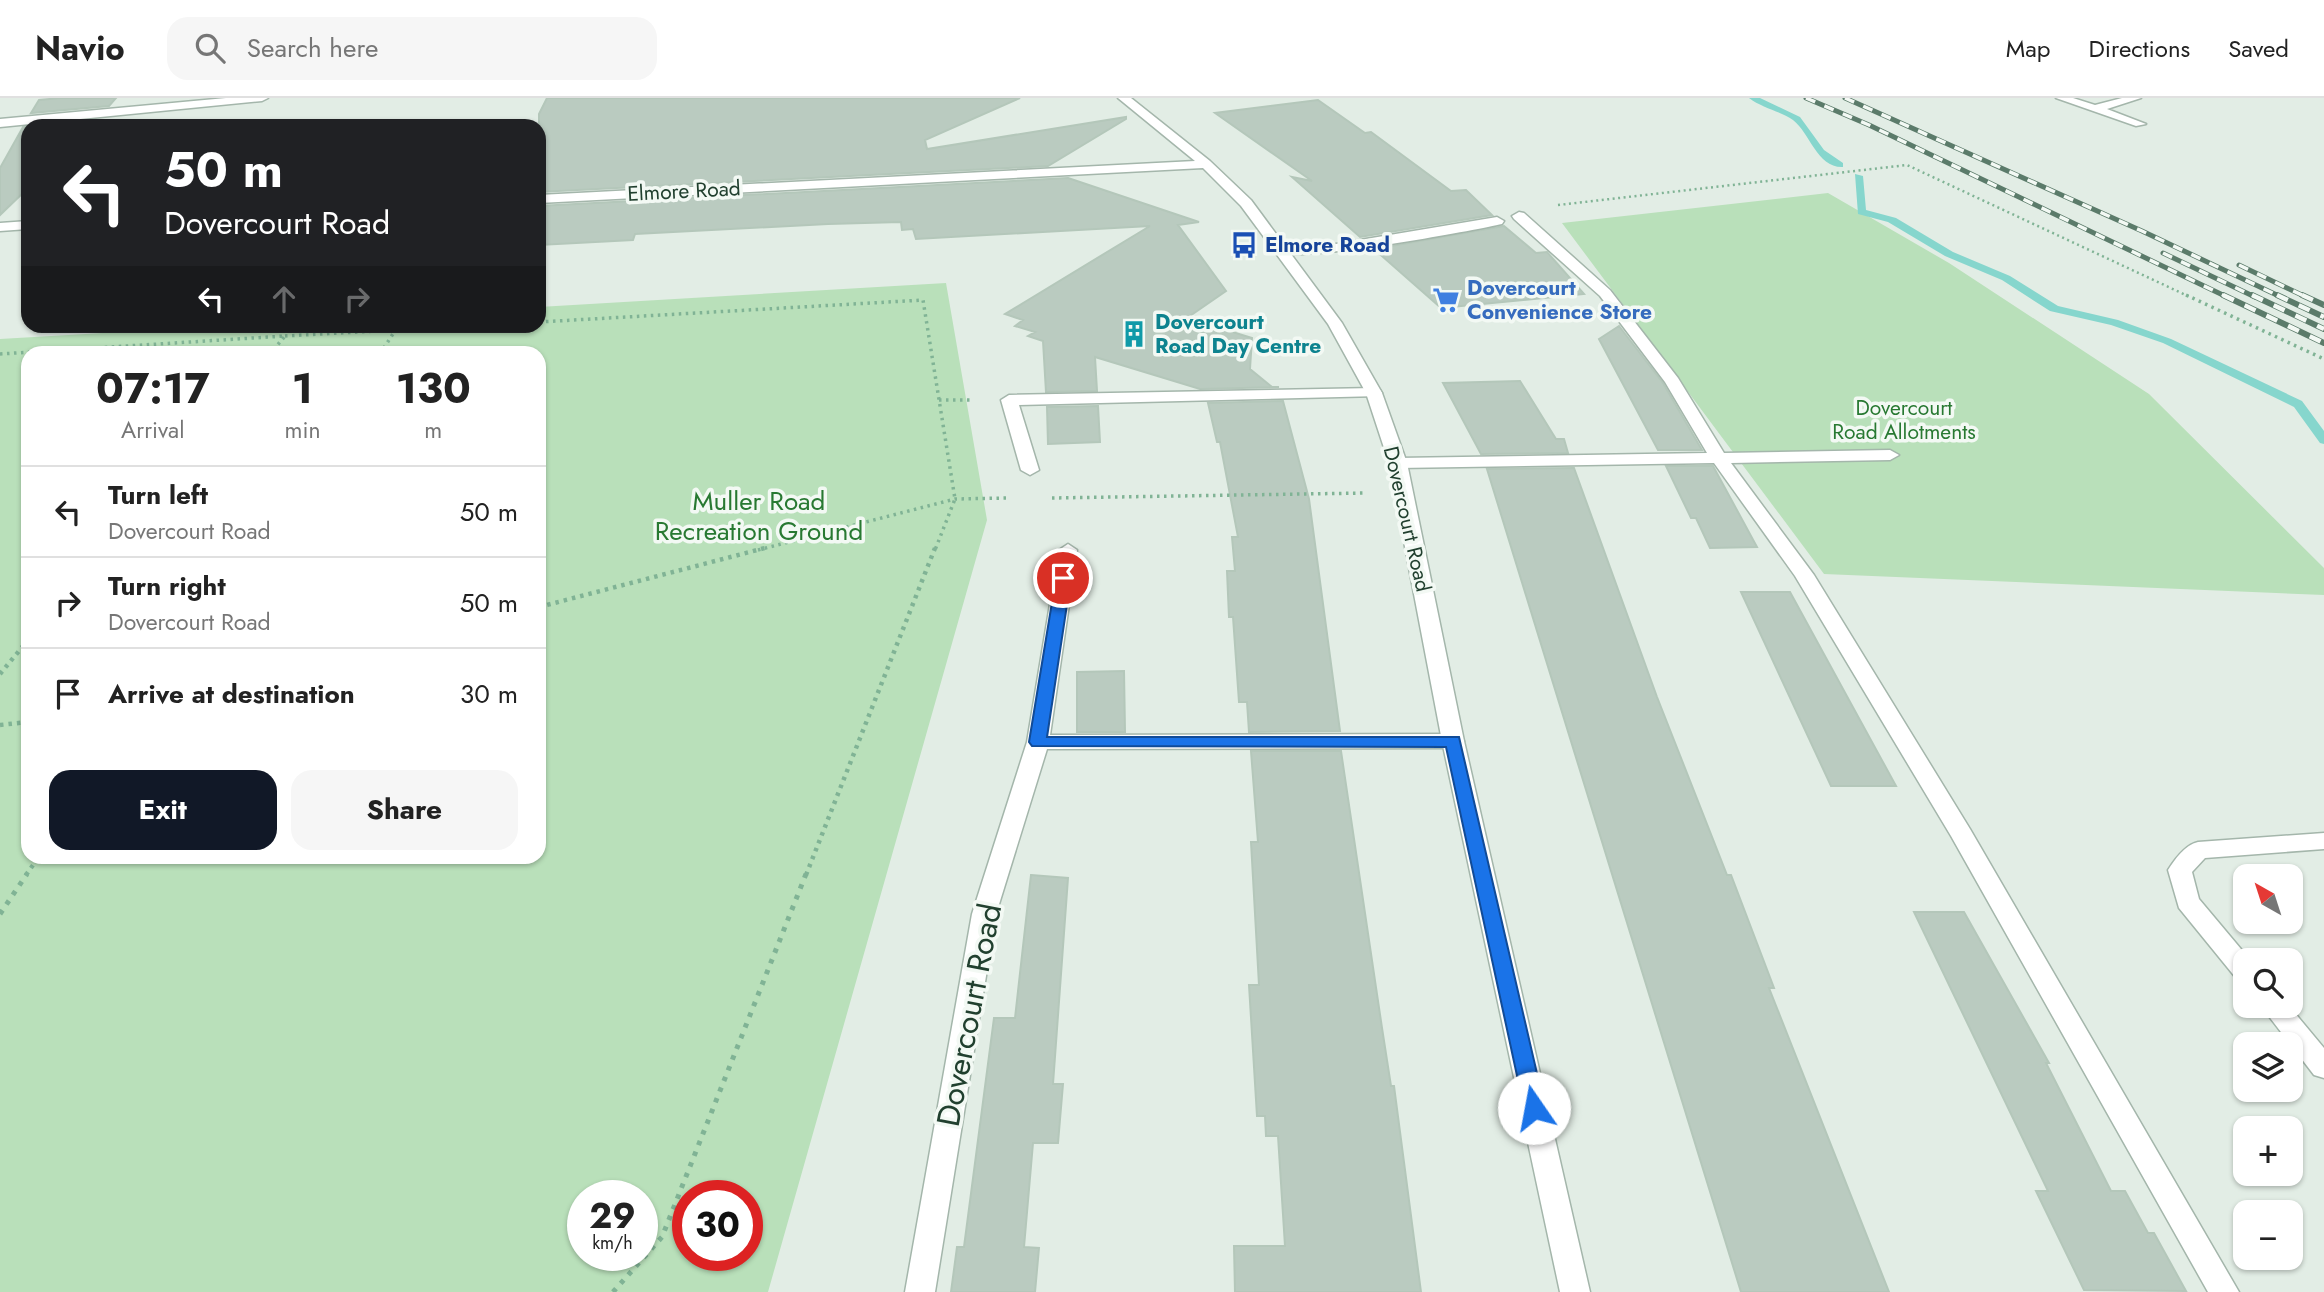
<!DOCTYPE html>
<meta charset="utf-8">
<style>
:root{--surface:#fff;--page:#f6f6f6;--text:#222;--muted:#767676;--line:#e0e0e0;--accent:#111827}
body{margin:0;font-family:Jost,sans-serif;background:var(--page);color:var(--text);height:100vh;display:flex;flex-direction:column;font-size:26px;white-space:nowrap}
*{box-sizing:border-box;margin:0}
p{font-size:23px;color:var(--muted)}
.icon{flex:none;width:38px;height:38px;fill:none;stroke:currentColor;stroke-width:2;stroke-linecap:round;stroke-linejoin:round}
.map{position:relative;flex:1;overflow:hidden}
.side{position:absolute;left:21px;top:248px;width:525px;height:518px;display:flex;flex-direction:column;background:var(--surface);border-radius:21px;box-shadow:0 2px 5px #0004}
.side>*{flex:none}
.hud{position:absolute;left:21px;top:21px;width:525px;height:214px;border-radius:21px;box-shadow:0 2px 5px #0004;background:#202124;color:#fff;overflow:hidden}
.needle{width:46px;rotate:321deg}
.buttons{position:absolute;left:2233px;top:766px;display:grid;gap:14px}
.buttons a{display:grid;place-items:center;width:70px;height:70px;border-radius:14px;background:var(--surface);box-shadow:0 2px 5px #0004;font-size:35px}
.speed{position:absolute;left:567px;top:1082px;display:flex;gap:14px;font-size:35px;font-weight:700;text-align:center}
.speed>*{display:grid;place-content:center;width:91px;height:91px;border-radius:50%;background:var(--surface);box-shadow:0 2px 5px #0004;line-height:1}
.speed small{font-size:18px;font-weight:400}
.speed .limit{border:10px solid #d22;background:#fff;color:#111}
.pin{position:absolute;display:grid;place-items:center;width:60px;height:60px;color:#fff;margin:-30px;border:4px solid #fff;border-radius:50%;box-shadow:0 2px 7px #0007}
.me{position:absolute;width:77px;margin:-38px;rotate:348deg;stroke-linejoin:round;filter:drop-shadow(0 0 5px #0008)}
.turn{display:flex;align-items:center;gap:24px;height:147px;padding:0 28px;font-size:32px}
.turn .icon{width:91px;height:91px;stroke-width:2.5}
.turn b{display:block;font-size:49px;line-height:60px}
.lanes{display:flex;align-items:center;height:66px;padding:0 28px;background:#0003;justify-content:center;gap:35px;direction:ltr}
.lanes .off{opacity:.35}
.eta{display:flex;justify-content:space-evenly;align-items:center;height:119px;text-align:center}
.eta b{font-size:42px;font-weight:700;line-height:49px}
.primary-button{display:flex;gap:14px;margin-top:auto;padding:14px 28px}
.primary-button a{flex:1;height:80px;border-radius:21px;background:var(--accent);color:#fff;font-size:28px;font-weight:700;line-height:80px;text-align:center}
.primary-button a+a{background:var(--page);color:var(--text)}
ul{padding:0;list-style:none}
li{display:flex;align-items:center;gap:21px;height:91px;padding:0 28px;border-top:2px solid var(--line)}
li div{flex:1}
li b{display:block;font-size:26px}
li em{font-style:normal}
header{display:flex;align-items:center;gap:42px;box-sizing:border-box;height:98px;padding:0 35px;background:var(--surface);border-bottom:2px solid var(--line)}
header strong{font-size:33px}
nav{display:flex;gap:38px;margin-inline-start:auto;font-size:24px}
.search{width:490px;height:63px;background:var(--page);display:flex;align-items:center;gap:18px;box-sizing:border-box;padding:0 24px;border-radius:21px;color:var(--muted);font-size:26px}
.map>svg:first-child{display:block}
.green{fill:#b9e0ba;fill-rule:evenodd}
.lines{fill:none;stroke-linecap:round;stroke-linejoin:round}
.stream{fill:#86d6cd;fill-rule:evenodd}
.building{fill:#bacbc0;stroke:#b4c7ba;stroke-width:2}
.service-casing{stroke:#a4b6ab;stroke-width:3}
.minor-casing{stroke:#a4b6ab;stroke-width:3}
.path-far3{stroke:#80b395;stroke-width:2.5;stroke-dasharray:2 3.5;stroke-linecap:butt}
.path-far2{stroke:#80b395;stroke-width:3.5;stroke-dasharray:2.5 4.5;stroke-linecap:butt}
.path-far1{stroke:#80b395;stroke-width:4.5;stroke-dasharray:3.5 5;stroke-linecap:butt}
.path{stroke:#80b395;stroke-width:5;stroke-dasharray:4.5 7;stroke-linecap:butt}
.service{fill:#fff;fill-rule:evenodd}
.minor{fill:#fff;fill-rule:evenodd}
.rail-far1-casing{stroke:#5b7b6a;stroke-width:5}
.rail-casing{stroke:#5b7b6a;stroke-width:6}
.rail-far1{stroke:#f3f9f4;stroke-width:3.5;stroke-dasharray:10;stroke-linecap:butt}
.rail{stroke:#f3f9f4;stroke-width:4.5;stroke-dasharray:12;stroke-linecap:butt}
.route{fill:#1a73e8;stroke:#114b97;stroke-width:2}
.labels{text-anchor:middle;stroke-width:7;stroke-linejoin:round;paint-order:stroke}
.far-street-label{font-size:21px;fill:#21402f;stroke:#f3f9f4}
.far-transit-label{font-size:21px;font-weight:bold;fill:#164399;stroke:#f3f9f4;text-anchor:start}
.far-shop-label{font-size:21px;font-weight:bold;fill:#366cbe;stroke:#f3f9f4;text-anchor:start}
.far-culture-label{font-size:21px;font-weight:bold;fill:#0d838f;stroke:#f3f9f4;text-anchor:start}
.far-park-label{font-size:21px;fill:#287932;stroke:#f3f9f4}
.park-label{font-size:26px;fill:#287932;stroke:#f3f9f4}
.near-street-label{font-size:32px;fill:#21402f;stroke:#f3f9f4}
</style>
<header>
<strong>Navio</strong>
<div class="search"><svg class="icon" aria-label="search" viewBox="0 0 24 24"><circle cx="10" cy="10" r="6"/><path d="M15 15l6 6"/></svg>Search here</div>
<nav><a>Map</a><a>Directions</a><a>Saved</a></nav>
</header>
<div class="map">
<svg width="2324" height="1194" viewBox="0 0 2324 1194">
<rect width="100%" height="100%" fill="#e2ede5"/>
<!-- green -->
<path class="green" d="M1828,95L1949,165L2149,296L2324,470V497L1824,476L1562,125Z
M946,185L987,422L768,1194H0V241L222,228H539V209ZM28,256H539V760H28ZM583,1097H642V1157H583ZM688,1097H747V1157H688Z"/>
<g class="lines">
<!-- stream -->
<path class="stream" d="M1749,0H1760L1800,19L1824,52L1843,65V69C1817,70 1810,35 1793,22C1780,13 1762,10 1749,0Z
M1855,76L1863,78L1866,112L1896,120L1953,154L2010,178L2058,208L2118,222L2171,241L2302,303L2324,333V346L2320,345L2294,309L2163,245L2111,227L2050,213L2002,182L1945,158L1888,124L1858,116Z"/>
</g>
<!-- building -->
<path class="building" d="M60,0H116L109,8L31,15L39,2Z
M547,0H1020L925,42L927,51L1126,19V21L1048,68L539,94V16Z
M1318,2L1365,35L1371,34L1451,93L1466,92L1492,117L1360,139L1292,79L1312,83L1215,15Z
M23,29H28V90L0,117V70Z
M1068,80L1199,124L1178,127L1226,193L1187,220L1252,240L1250,271L1272,289H1279L1200,291L1095,259L1097,293L1046,294L1043,243L1028,238L1035,234L1015,228L1023,222L1005,216L1150,128L916,141L913,131L902,132L901,124L828,126L635,136L633,142L539,147V108Z
M1504,128L1536,155L1547,154L1584,196L1441,210L1374,151Z
M1619,228L1663,285L1702,352H1658L1599,241Z
M1520,283L1556,341H1564L1568,355L1481,356L1443,285Z
M1283,303L1309,401L1340,633L1249,634L1247,604H1239L1233,519H1229L1227,473H1235L1232,439H1238L1220,344H1217L1208,305Z
M1098,308L1100,344L1048,346L1047,309Z
M1666,368H1713L1757,449L1710,450L1696,420H1691Z
M1574,370L1657,599L1727,777H1731L1774,890H1769L1889,1194H1741L1487,371Z
M1741,494H1790L1896,688H1831Z
M1124,573L1125,634H1077V574Z
M1251,653H1341L1382,930L1391,988H1394L1421,1194H1235L1234,1148H1285L1278,1038H1266L1265,1018H1257L1249,887H1259L1251,744H1258Z
M1031,777L1068,780L1053,986H1063L1058,1045H1033L1024,1149L1039,1150L1035,1194H951L957,1149H964L994,920H1015Z
M1914,814H1964L2049,965H2046L2111,1093H2125L2148,1135H2154L2186,1193L2084,1192L2036,1093H2048Z"/>
<g class="lines">
<defs>
<path id="service" d="M2056,0H2073L2095,7L2122,0H2141L2107,11L2146,26L2136,28Z
M1519,114L1524,115L1610,192L1678,280L1724,355L1890,352L1899,357L1890,362L1731,365L1814,477L1970,731L2239,1194H2208L1951,738L1795,478L1714,365L1398,370L1389,365L1398,360L1707,355L1665,284L1600,198L1514,121L1512,118Z
M1497,119L1504,123L1502,126C1472,133 1292,166 1277,153L1284,149L1330,147Z
M1374,290L1380,292L1382,295L1380,298L1019,307L1039,372L1030,377L1021,372L1001,302L1009,297Z
M1068,446L1077,452L1050,637L1453,636L1461,638L1464,643L1461,648L1453,650L1047,651L996,816L935,1194H905L972,816L1027,644L1059,452Z
M2324,735V751L2205,760L2192,774L2199,801L2251,863H2245V883L2236,880L2179,810L2168,772C2175,761 2185,747 2198,744Z
M2261,908H2289L2324,950V980L2314,977Z"/>
<path id="minor" d="M226,0H268L262,3L0,29V21Z
M1118,0H1131L1210,63L1251,102L1342,225L1382,295L1407,365L1464,643L1590,1194H1560L1442,643L1389,365L1366,295L1328,226L1241,108L1203,70L539,105V97L1195,63Z
M28,123V131L0,133V125Z"/>
</defs>
<!-- service casing -->
<use href="#service" class="service-casing"/>
<!-- minor casing -->
<use href="#minor" class="minor-casing"/>
<!-- path-far3 -->
<path class="path-far3" d="M1558,107L1907,67L2190,199"/>
<!-- path-far2 -->
<path class="path-far2" d="M2186,197L2324,261
M539,224L923,202L955,401L935,452
M285,238L471,228
M0,256L285,238L270,256
M380,256L398,228
M939,302H973
M1052,400L1365,395
M758,452L955,401L1008,400"/>
<!-- path-far1 -->
<path class="path-far1" d="M539,509L765,450
M0,576L28,542
M0,627L28,624
M26,777L38,760
M806,777L935,450"/>
<!-- path -->
<path class="path" d="M0,816L27,776
M613,1194L662,1139L806,776"/>
<!-- service -->
<use href="#service" class="service"/>
<!-- minor -->
<use href="#minor" class="minor"/>
<defs>
<path id="rail-far1" d="M1806,0L1869,27L2227,199
M1845,0L2142,133L2281,199
M2163,155L2255,199
M2239,167L2306,199"/>
<path id="rail" d="M2223,197L2324,245
M2252,197L2324,231
M2277,197L2324,219
M2302,197L2324,207"/>
</defs>
<!-- rail-far1 casing -->
<use href="#rail-far1" class="rail-far1-casing"/>
<!-- rail casing -->
<use href="#rail" class="rail-casing"/>
<!-- rail-far1 -->
<use href="#rail-far1" class="rail-far1"/>
<!-- rail -->
<use href="#rail" class="rail"/>
</g>
<!-- route -->
<path class="route" d="M1063,476L1071,480L1047,639H1459L1545,1010L1541,1017L1534,1019L1527,1017L1524,1010L1446,649L1032,648L1029,644L1056,480Z"/>
<!-- icons -->
<defs>
<symbol id="bus-bare" viewBox="-9 -9 18 18"><path d="M-5-6H5V4H4V6H2V4H-2V6H-4V4H-5ZM-3.5-4V0h7V-4ZM-3.5 1.2v1.5H-2V1.2ZM2 1.2v1.5H3.5V1.2Z" fill="#1a4fb4" stroke="#f3f9f4" stroke-width="2.5" paint-order="stroke"/></symbol>
<symbol id="supermarket-bare" viewBox="-9 -9 18 18"><path d="M-6-5.5h2.5l.6 2H6L4.5 2H-2.5L-4.4-4H-6ZM-1.5 3.2a1.3 1.3 0 1 0 .1 0ZM3 3.2a1.3 1.3 0 1 0 .1 0Z" fill="#3f7fe0" stroke="#f3f9f4" stroke-width="2.5" paint-order="stroke"/></symbol>
<symbol id="building-bare" viewBox="-9 -9 18 18"><path d="M-4-6H4V6H1V3H-1V6H-4ZM-2.5-4.3h1.7v1.8h-1.7ZM.8-4.3h1.7v1.8H.8ZM-2.5-1h1.7V.8h-1.7ZM.8-1h1.7V.8H.8Z" fill="#0f9aa8" stroke="#f3f9f4" stroke-width="2.5" paint-order="stroke"/></symbol>
</defs>
<g fill-rule="evenodd">
<use href="#bus-bare" x="1225" y="128" width="38" height="38"/>
<use href="#supermarket-bare" x="1427" y="183" width="38" height="38"/>
<use href="#building-bare" x="1115" y="217" width="38" height="38"/>
</g>
<g class="labels">
<!-- far-street labels -->
<g class="far-street-label">
<text transform="translate(684 93) rotate(-3)" y="7">Elmore Road</text>
<text transform="translate(1407 421) rotate(77)" y="7">Dovercourt Road</text>
</g>
<!-- far-transit labels -->
<g class="far-transit-label">
<text x="1265" y="154">Elmore Road</text>
</g>
<!-- far-shop labels -->
<g class="far-shop-label">
<text x="1467" y="197">Dovercourt<tspan x="1467" dy="24">Convenience Store</tspan></text>
</g>
<!-- far-culture labels -->
<g class="far-culture-label">
<text x="1155" y="231">Dovercourt<tspan x="1155" dy="24">Road Day Centre</tspan></text>
</g>
<!-- far-park labels -->
<g class="far-park-label">
<text x="1904" y="317">Dovercourt<tspan x="1904" dy="24">Road Allotments</tspan></text>
</g>
<!-- park labels -->
<g class="park-label">
<text x="759" y="412">Muller Road<tspan x="759" dy="30">Recreation Ground</tspan></text>
</g>
<!-- near-street labels -->
<g class="near-street-label">
<text transform="translate(969 917) rotate(-79)" y="11">Dovercourt Road</text>
</g>
</g>
</svg>
<div class="buttons">
<a><svg class="needle" viewBox="-14 -14 28 28"><path d="M0-13l5 13h-10z" fill="#e53935"/><path d="M0 13l5-13h-10z" fill="#767676"/></svg></a>
<a><svg class="icon" aria-label="search" viewBox="0 0 24 24"><circle cx="10" cy="10" r="6"/><path d="M15 15l6 6"/></svg></a>
<a><svg class="icon" aria-label="layers" viewBox="0 0 24 24"><path d="M12 4l9 5-9 5-9-5zM3 14l9 5 9-5"/></svg></a>
<a>+</a>
<a>−</a>
</div>
<div class="speed"><div>29<small>km/h</small></div><div class="limit">30</div></div>
<div class="pin" style="left:1063px;top:480px;background:#d93025"><svg class="icon" aria-label="arrive" viewBox="0 0 24 24"><path d="M6 21V4h12l-3 4 3 4H6"/></svg></div>
<svg class="me" style="left:1534px;top:1010px" viewBox="-20 -20 40 40"><circle r="19" fill="#fff"/><path d="M0-13L10 11 0 6-10 11z" fill="#1a73e8"/></svg>
<div class="hud">
<div class="turn"><svg class="icon" aria-label="left" viewBox="0 0 24 24"><path d="M17 20v-9H6M10 6l-5 5 5 5"/></svg><div><b>50 m</b>Dovercourt Road</div></div>
<div class="lanes"><svg class="icon" aria-label="left" viewBox="0 0 24 24"><path d="M17 20v-9H6M10 6l-5 5 5 5"/></svg><svg class="icon off" aria-label="ahead" viewBox="0 0 24 24"><path d="M12 20V5M6 11l6-6 6 6"/></svg><svg class="icon off" aria-label="right" viewBox="0 0 24 24"><path d="M7 20v-9h11M14 6l5 5-5 5"/></svg></div>
</div>
<section class="side">
<div class="eta">
<div><b>07:17</b><p>Arrival</p></div>
<div><b>1</b><p>min</p></div>
<div><b>130</b><p>m</p></div>
</div>
<ul>
<li><svg class="icon" aria-label="left" viewBox="0 0 24 24"><path d="M17 20v-9H6M10 6l-5 5 5 5"/></svg><div><b>Turn left</b><p>Dovercourt Road</p></div><em>50 m</em></li>
<li><svg class="icon" aria-label="right" viewBox="0 0 24 24"><path d="M7 20v-9h11M14 6l5 5-5 5"/></svg><div><b>Turn right</b><p>Dovercourt Road</p></div><em>50 m</em></li>
<li><svg class="icon" aria-label="arrive" viewBox="0 0 24 24"><path d="M6 21V4h12l-3 4 3 4H6"/></svg><div><b>Arrive at destination</b></div><em>30 m</em></li>
</ul>
<div class="primary-button"><a>Exit</a><a>Share</a></div>
</section>
</div>
